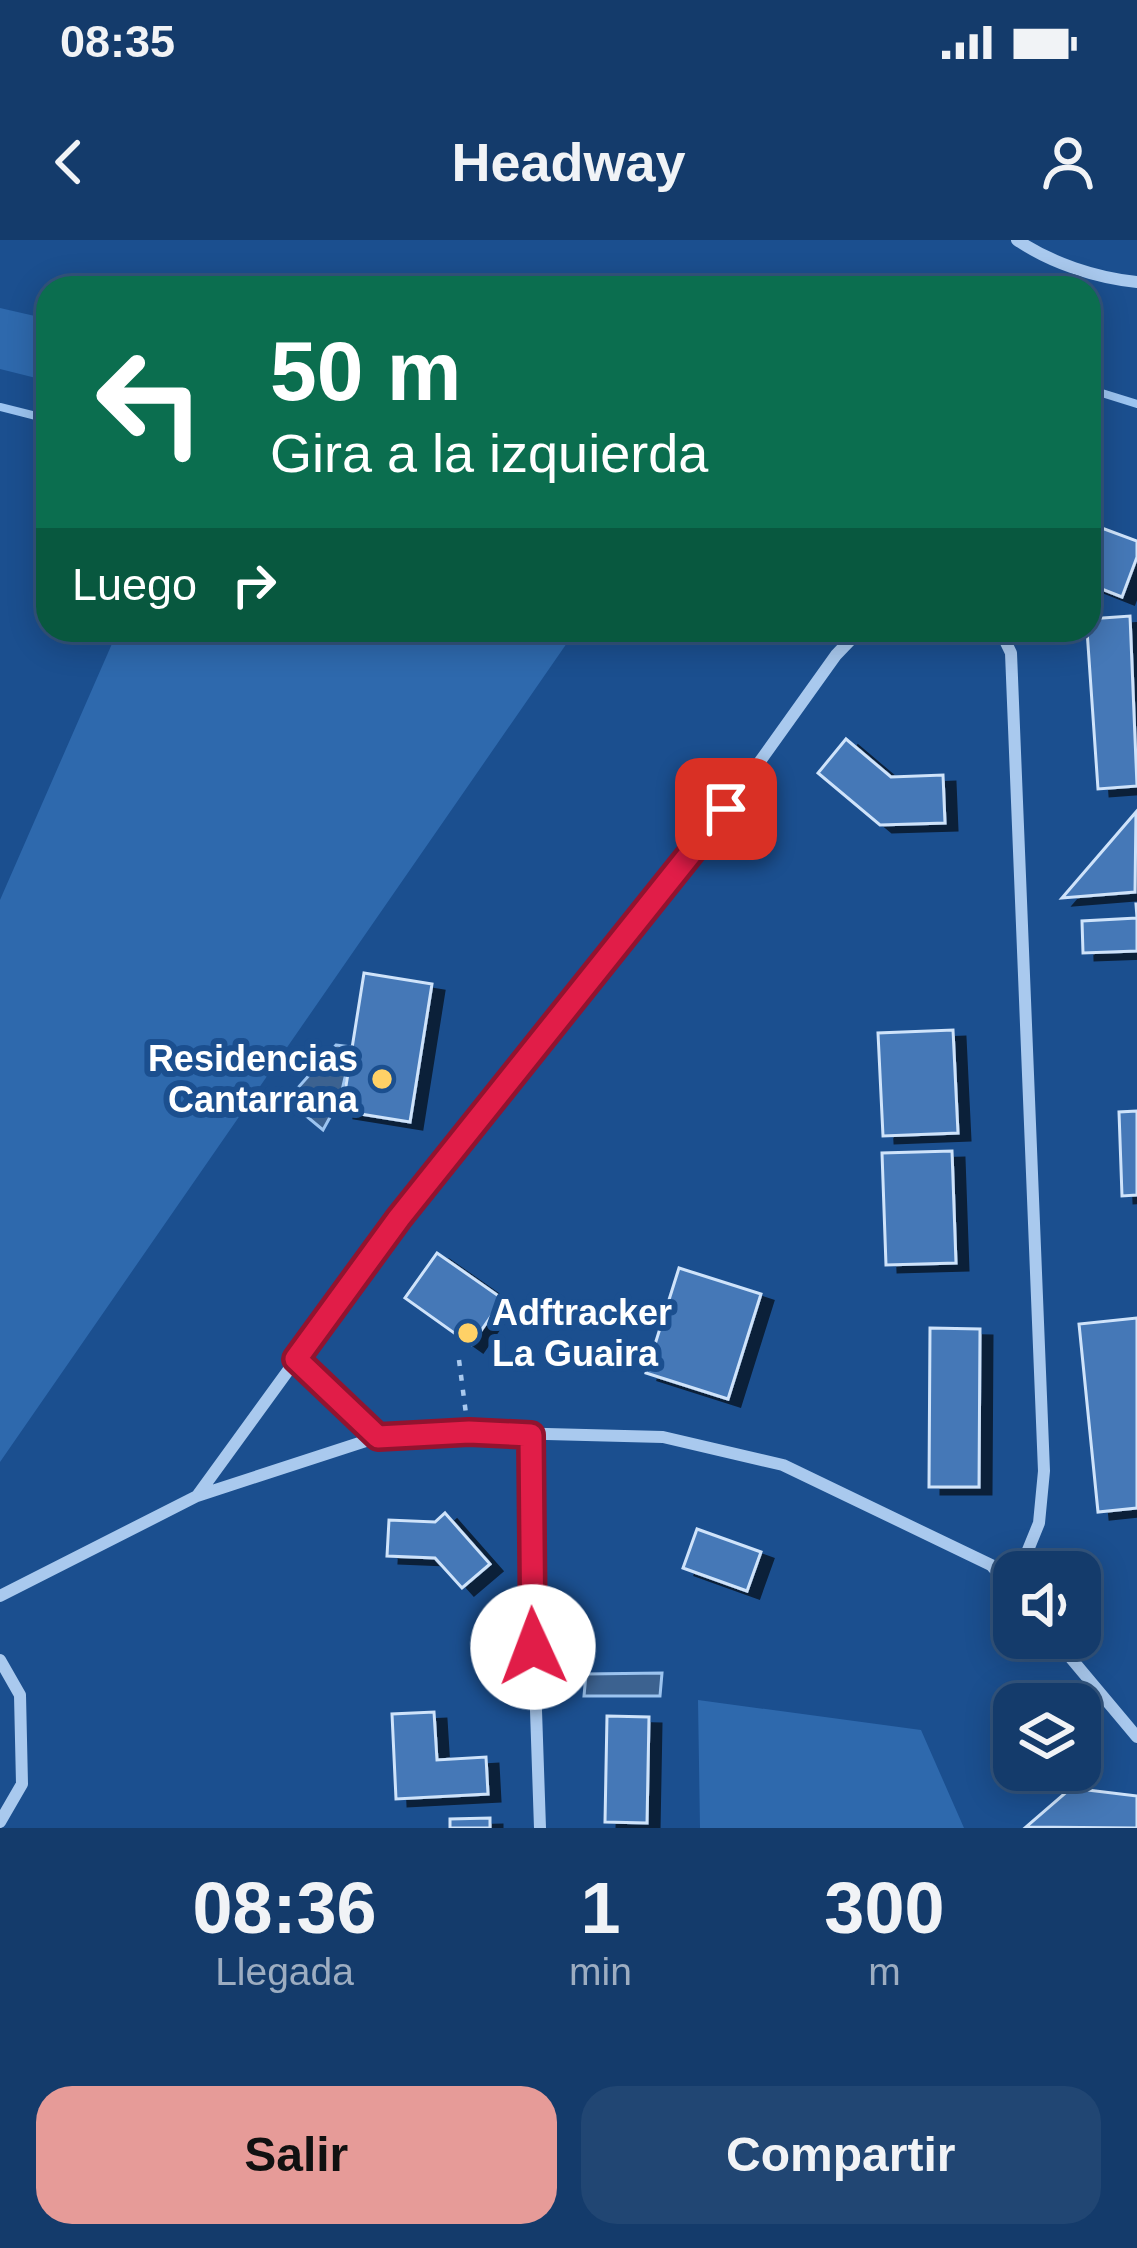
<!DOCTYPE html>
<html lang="es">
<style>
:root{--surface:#143b6b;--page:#214673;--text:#f1f3f6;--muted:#9dadc1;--line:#33557e;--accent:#e69b98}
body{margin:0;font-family:Arial,sans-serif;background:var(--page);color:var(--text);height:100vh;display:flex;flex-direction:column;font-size:45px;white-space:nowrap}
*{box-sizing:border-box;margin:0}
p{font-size:39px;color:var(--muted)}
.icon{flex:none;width:66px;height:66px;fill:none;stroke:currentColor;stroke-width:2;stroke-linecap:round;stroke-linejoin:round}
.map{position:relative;height:1588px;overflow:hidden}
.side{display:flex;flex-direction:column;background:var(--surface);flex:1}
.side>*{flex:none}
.top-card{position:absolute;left:36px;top:36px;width:1065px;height:366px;border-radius:36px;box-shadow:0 6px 30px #0003,0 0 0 3px var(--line);background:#0b6e4f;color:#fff;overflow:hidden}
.fabs{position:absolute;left:993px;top:1311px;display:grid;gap:24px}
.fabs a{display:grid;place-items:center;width:108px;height:108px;border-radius:24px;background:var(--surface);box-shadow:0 6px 30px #0003,0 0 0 3px var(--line);font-size:60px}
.pin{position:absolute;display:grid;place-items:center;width:102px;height:102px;color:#fff;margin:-51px;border-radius:24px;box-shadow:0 6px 18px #0006}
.me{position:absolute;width:132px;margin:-66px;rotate:358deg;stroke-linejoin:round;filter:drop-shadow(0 0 9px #0008)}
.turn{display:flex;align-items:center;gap:42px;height:252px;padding:0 36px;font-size:54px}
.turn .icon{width:156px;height:156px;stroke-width:2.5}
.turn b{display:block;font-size:84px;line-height:102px}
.then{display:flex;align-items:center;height:114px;padding:0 36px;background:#0003;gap:24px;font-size:45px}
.eta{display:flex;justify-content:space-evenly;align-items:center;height:204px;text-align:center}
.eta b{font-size:72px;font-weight:700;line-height:84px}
.button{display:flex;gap:24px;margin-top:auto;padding:24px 36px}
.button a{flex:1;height:138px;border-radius:36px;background:var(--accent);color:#111;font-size:48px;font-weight:700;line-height:138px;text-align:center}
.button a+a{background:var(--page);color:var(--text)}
.status{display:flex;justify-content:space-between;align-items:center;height:84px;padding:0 60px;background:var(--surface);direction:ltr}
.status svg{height:33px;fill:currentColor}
header{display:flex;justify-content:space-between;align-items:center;height:156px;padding:0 36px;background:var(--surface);font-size:54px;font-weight:700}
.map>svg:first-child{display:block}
.green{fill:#2e69ad}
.water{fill:#3c6290;stroke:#9cc4f0;stroke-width:3}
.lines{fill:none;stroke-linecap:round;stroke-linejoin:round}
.stream{stroke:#9cc4f0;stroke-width:8}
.building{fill:#4478b7;stroke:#cfe3fa;stroke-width:3;filter:url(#shadow)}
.path{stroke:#a9c9ee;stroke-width:4.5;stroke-dasharray:6 9;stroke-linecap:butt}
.street{stroke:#a9c9ee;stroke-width:12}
.route-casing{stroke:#92132f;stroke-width:30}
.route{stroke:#e11d48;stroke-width:21}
.poi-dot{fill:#ffd166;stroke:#1b4f8f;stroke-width:4.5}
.labels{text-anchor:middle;stroke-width:12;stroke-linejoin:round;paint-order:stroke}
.poi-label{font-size:36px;font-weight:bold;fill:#fff;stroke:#1b4f8f;text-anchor:end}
</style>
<div class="status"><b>08:35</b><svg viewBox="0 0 49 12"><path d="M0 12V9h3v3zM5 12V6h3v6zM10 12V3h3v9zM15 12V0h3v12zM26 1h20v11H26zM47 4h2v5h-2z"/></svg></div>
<header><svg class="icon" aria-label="back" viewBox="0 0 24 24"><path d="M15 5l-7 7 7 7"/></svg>Headway<svg class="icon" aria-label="person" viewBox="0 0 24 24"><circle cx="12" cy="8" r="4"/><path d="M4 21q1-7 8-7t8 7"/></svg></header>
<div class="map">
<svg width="1137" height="1588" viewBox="0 0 1137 1588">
<defs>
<filter id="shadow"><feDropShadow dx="12" dy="7" stdDeviation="0" flood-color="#0009"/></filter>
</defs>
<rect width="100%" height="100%" fill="#1b4f8f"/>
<!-- green -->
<path class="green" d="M0,68L48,79V141L0,129Z
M118,390H576L0,1222V660Z
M698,1460L921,1490L964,1588H700Z"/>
<!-- water -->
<path class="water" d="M336,805L352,807L340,859L323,890L287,860Z
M662,1433L660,1456H584L586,1434Z"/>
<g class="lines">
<!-- stream -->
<path class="stream" d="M1089,149L1137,164
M0,167L48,179"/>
</g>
<!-- building -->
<path class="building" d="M1099,287L1137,301V317L1122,357L1089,344V315Z
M1130,376L1137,546L1098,549L1087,390L1089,379Z
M846,499L891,537L943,535L945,583L880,585L818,533Z
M1136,572L1135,652L1062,658Z
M1136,664H1137V711L1083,713L1082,681L1137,678Z
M364,733L432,744L410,882L342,871Z
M953,790L958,893L883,896L878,793Z
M1137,871V955L1122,956L1119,872Z
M952,911L956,1023L886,1025L882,913Z
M437,1013L503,1059L471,1105L405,1058Z
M679,1028L761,1054L728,1159L646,1133Z
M1137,1078V1268L1098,1272L1079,1084Z
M930,1088L980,1089L979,1247H929Z
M445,1273L490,1324L462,1348L435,1318L387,1316L389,1280L435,1282Z
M697,1289L761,1312L747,1351L683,1328Z
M434,1472L437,1520L486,1517L488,1554L396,1559L392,1474Z
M607,1476L649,1477L647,1583L605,1582Z
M1071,1548L1137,1556V1588L1026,1587Z
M490,1578V1588H450V1579Z"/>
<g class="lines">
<!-- path -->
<path class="path" d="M459,1120L466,1174"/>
<!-- street -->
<path class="street" d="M1017,0C1051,23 1096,38 1137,42
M1000,390L1011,413L1044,1231L1039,1283L1019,1332
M296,1119L378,1197
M531,1195V1323L540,1588
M197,1256L399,978L698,608L836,415L860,390
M0,1356L197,1256L378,1197L469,1192L663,1197L783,1225L991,1325L1014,1351
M1054,1398L1137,1497
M0,1420L20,1455L22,1544L0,1582"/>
</g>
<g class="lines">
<defs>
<path id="route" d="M533,1407L531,1195L469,1192L378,1197L296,1119L399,978L726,569"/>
</defs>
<!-- route casing -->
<use href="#route" class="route-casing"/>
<!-- route -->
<use href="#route" class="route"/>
</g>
<!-- markers -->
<g class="poi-dot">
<circle cx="382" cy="839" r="12"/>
<circle cx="468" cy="1093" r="12"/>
</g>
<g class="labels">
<!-- poi labels -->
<g class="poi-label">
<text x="358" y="831">Residencias<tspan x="358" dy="41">Cantarrana</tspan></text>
<text x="492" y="1085" text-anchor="start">Adftracker<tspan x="492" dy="41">La Guaira</tspan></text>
</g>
</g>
</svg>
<div class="fabs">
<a><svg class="icon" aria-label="sound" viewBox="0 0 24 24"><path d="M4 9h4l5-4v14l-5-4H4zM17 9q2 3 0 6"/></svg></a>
<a><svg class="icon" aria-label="layers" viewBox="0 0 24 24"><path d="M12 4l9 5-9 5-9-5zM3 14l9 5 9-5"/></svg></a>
</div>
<div class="pin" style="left:726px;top:569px;background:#d93025"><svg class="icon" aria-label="arrive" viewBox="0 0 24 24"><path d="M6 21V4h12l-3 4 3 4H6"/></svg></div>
<svg class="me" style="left:533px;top:1407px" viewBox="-20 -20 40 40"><circle r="19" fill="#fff"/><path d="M0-13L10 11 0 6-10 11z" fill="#e11d48"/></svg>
<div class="top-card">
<div class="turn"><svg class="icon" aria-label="left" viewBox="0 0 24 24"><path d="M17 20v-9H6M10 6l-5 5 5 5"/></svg><div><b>50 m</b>Gira a la izquierda</div></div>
<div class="then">Luego<svg class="icon" aria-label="right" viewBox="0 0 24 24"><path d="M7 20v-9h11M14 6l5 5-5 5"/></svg></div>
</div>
</div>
<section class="side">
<div class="eta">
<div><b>08:36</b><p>Llegada</p></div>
<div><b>1</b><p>min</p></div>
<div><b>300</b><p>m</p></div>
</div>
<div class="button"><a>Salir</a><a>Compartir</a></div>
</section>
